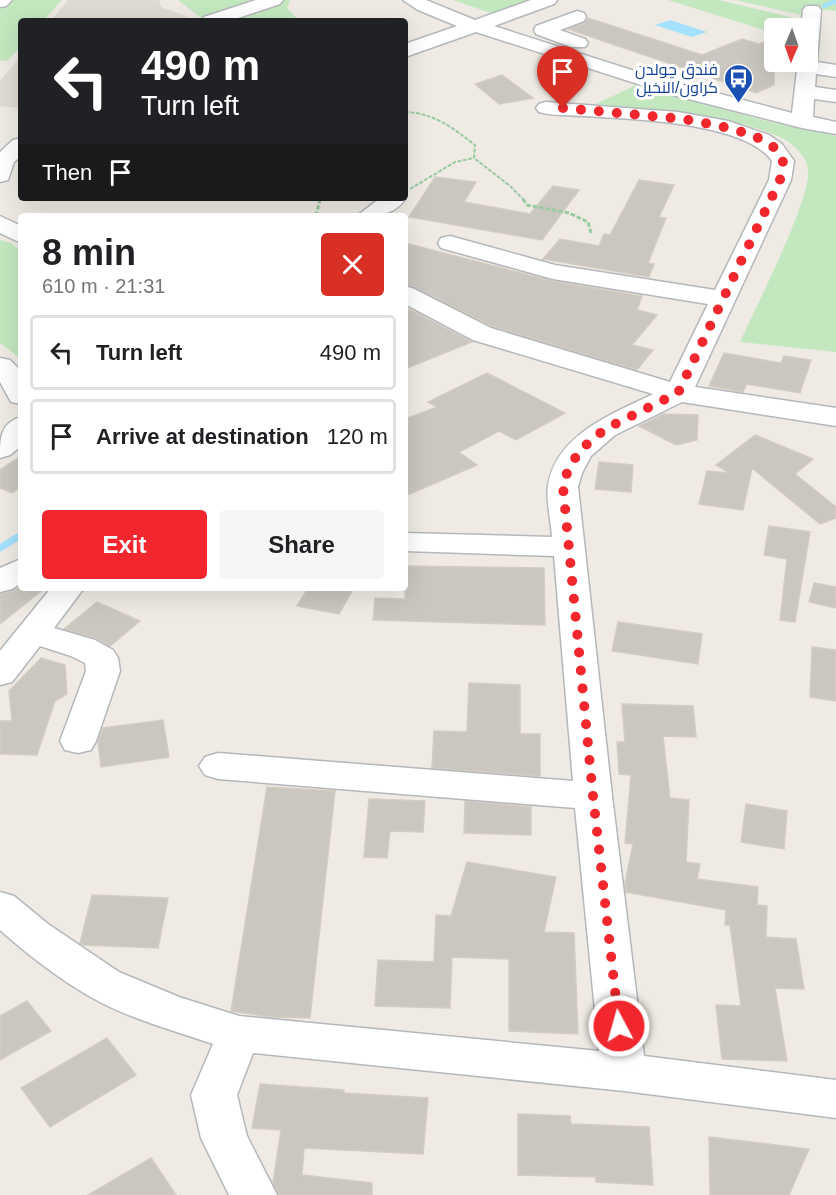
<!DOCTYPE html>
<meta charset="utf-8">
<style>
:root{--surface:#fff;--page:#f6f6f6;--text:#202124;--muted:#757577;--line:#e0e0e0;--accent:#f1272d}
body{margin:0;font-family:Helvetica,Cairo,sans-serif;background:var(--page);color:var(--text);height:100vh;display:flex;flex-direction:column;font-size:22px;white-space:nowrap}
*{box-sizing:border-box;margin:0}
p{font-size:20px;color:var(--muted)}
.icon{flex:none;width:33px;height:33px;fill:none;stroke:currentColor;stroke-width:2;stroke-linecap:round;stroke-linejoin:round}
.map{position:relative;flex:1;overflow:hidden}
.sheet{position:absolute;left:18px;top:213px;width:390px;height:378px;display:flex;flex-direction:column;background:var(--surface);border-radius:6px;box-shadow:0 6px 24px #0002}
.sheet>*{flex:none}
.guide{position:absolute;left:18px;top:18px;width:390px;height:183px;border-radius:6px;box-shadow:0 6px 24px #0002;background:#202124;color:#fff;overflow:hidden}
.needle{width:39px;rotate:182deg}
.buttons{position:absolute;left:764px;top:18px;display:grid;gap:12px}
.buttons a{display:grid;place-items:center;width:54px;height:54px;border-radius:6px;background:var(--surface);box-shadow:0 6px 24px #0002;font-size:30px}
.pin{position:absolute;display:grid;place-items:center;width:51px;height:51px;color:#fff;margin:-62px -26px;border-radius:50% 50% 50% 0;rotate:-45deg;box-shadow:0 0 6px #0007}
.pin .icon{rotate:45deg}
.me{position:absolute;width:66px;margin:-33px;rotate:354deg;stroke-linejoin:round;filter:drop-shadow(0 0 4px #0008)}
.turn{display:flex;align-items:center;gap:21px;height:126px;padding:0 24px;font-size:27px}
.turn .icon{width:78px;height:78px;stroke-width:2.5}
.turn b{display:block;font-size:42px;line-height:51px}
.then{display:flex;align-items:center;height:57px;padding:0 24px;background:#0003;gap:12px;font-size:22px}
.round{display:grid;place-items:center;flex:none;width:63px;height:63px;border-radius:6px;background:var(--page)}
.overview{display:flex;align-items:center;justify-content:space-between;height:102px;padding:0 24px}
h1{font-size:36px;font-weight:800;line-height:45px}
.cta{display:flex;gap:12px;margin-top:auto;padding:12px 24px}
.cta a{flex:1;height:69px;border-radius:6px;background:var(--accent);color:#fff;font-size:24px;font-weight:800;line-height:69px;text-align:center}
.cta a+a{background:var(--page);color:var(--text)}
ul{padding:0;list-style:none}
li{display:flex;align-items:center;gap:18px;height:75px;margin:0 12px 9px;padding:0 12px;border:3px solid var(--line);border-radius:6px}
li div{flex:1}
li b{display:block;font-size:22px}
li em{font-style:normal}
.map>svg:first-child{display:block}
.education{fill:#dfdad2}
.green{fill:#c3e8bf}
.water{fill:#a4e1ff}
.lines{fill:none;stroke-linecap:round;stroke-linejoin:round}
.stream-far1{stroke:#a4e1ff;stroke-width:4.5}
.stream{stroke:#a4e1ff;stroke-width:7}
.building{fill:#cac6c0;stroke:#d4ccc2;stroke-width:1.5}
.minor-casing{stroke:#b4b7bb;stroke-width:3}
.path-far1{stroke:#99cba2;stroke-width:2;stroke-dasharray:4 1.5;stroke-linecap:butt}
.path{stroke:#99cba2;stroke-width:3;stroke-dasharray:4.5 2;stroke-linecap:butt}
.minor{fill:#fff;fill-rule:evenodd}
.route{stroke:#f1272d;stroke-width:10;stroke-dasharray:0 18}
.labels{text-anchor:middle;stroke-width:6;stroke-linejoin:round;paint-order:stroke}
.far-transit-label{font-size:16px;fill:#164399;stroke:#fff;text-anchor:end}
</style>
<div class="map">
<svg width="836" height="1195" viewBox="0 0 836 1195">
<rect width="100%" height="100%" fill="#efebe4"/>
<!-- education -->
<path class="education" d="M68,0H159L161,7L189,17L179,21H51Z
M21,56V108L0,106V81Z"/>
<!-- green -->
<path class="green" d="M0,0H62L43,21H21V46L7,61L0,60Z
M178,0H290L287,8L299,21H205Z
M453,0H546L499,16Z
M668,0H719L802,20L801,28H774V33Z
M735,0H836V11L814,9L810,17Z
M636,85L766,121L836,136V352L740,342C754,310 812,199 808,169C806,154 789,140 775,135C724,113 651,110 596,104Z
M0,240L11,243L21,252V359L0,343Z"/>
<!-- water -->
<path class="water" d="M670,20L707,32L692,37L655,25Z"/>
<g class="lines">
<!-- stream-far1 -->
<path class="stream-far1" d="M824,6L836,1"/>
<!-- stream -->
<path class="stream" d="M0,548L21,535"/>
</g>
<!-- building -->
<path class="building" d="M588,18L702,55L742,39L759,44L774,38V85L756,93L568,29L585,23Z
M502,75L533,98L499,104L475,84Z
M435,177L476,182L464,202L530,214L553,186L579,190L542,240L409,217Z
M639,180L674,185L659,217L666,218L648,263L654,264L649,277L543,259L560,239L599,246L604,234L610,235Z
M405,243L552,281L642,296L637,310L657,315L632,345L653,350L637,370L492,326L405,284Z
M405,307L472,342L405,369Z
M724,353L781,363L784,356L811,360L800,393L747,384L743,392L709,386Z
M487,373L565,413L516,440L499,431L459,452L477,465L405,496V419L437,407L428,402Z
M663,414L698,415L697,440L676,445L639,426Z
M755,435L813,459L795,474L836,507V518L820,524L752,468L743,510L699,504L707,471L730,473L716,465Z
M21,456V487L12,493L0,488V470Z
M599,462L633,465L631,492L595,489Z
M769,526L810,532L795,622L780,620L787,559L764,555Z
M405,566L544,568L545,625L373,620L375,598L405,599Z
M814,583L836,587V608L809,602Z
M21,586V588H45L0,624V594L13,591Z
M308,588H354L339,614L297,606Z
M97,602L140,621L110,646L96,638L64,629Z
M618,622L702,634L698,664L612,651Z
M812,647L836,650V701L810,697Z
M41,658L65,665L67,694L55,701L37,755L0,754V721H12L9,691Z
M469,683L520,685V734H540V776L432,768L434,731L467,732Z
M622,704L693,706L696,737L663,736L670,798L689,800L686,862L700,864L697,879L758,887L757,905L767,906L766,937L796,939L804,989L775,988L787,1061L722,1059L716,1005L741,1006L730,925H725L726,910L626,892L625,883L633,844L625,843L631,775L619,774L617,742H625Z
M163,720L169,757L101,767L98,742L103,728Z
M267,787L335,791L310,1018L271,1017L231,1011Z
M369,799L425,801L423,832L390,831L387,858L364,857Z
M465,801L531,807V835L464,833Z
M746,804L787,811L784,849L741,842Z
M467,862L556,877L544,932L574,933L578,1034L509,1031V959L452,957L450,1008L375,1006L378,960L434,962L436,915L451,916Z
M92,895L168,898L158,948L84,945L80,943Z
M27,1001L51,1031L0,1060V1016Z
M107,1038L136,1075L50,1127L21,1088Z
M260,1084L344,1090V1093L428,1098L423,1154L304,1148L302,1175L372,1183V1195H279L273,1183L281,1130L252,1128Z
M518,1114L570,1116L571,1124L649,1127L653,1185L596,1182V1177L518,1175Z
M709,1137L809,1149L789,1195H710Z
M151,1158L176,1195H88Z"/>
<g class="lines">
<defs>
<path id="minor" d="M0,0H12L6,6L0,7Z
M256,0H283L280,4L229,21H202L204,17Z
M403,0H426L475,20L531,0H557L554,4L494,26L644,74L792,113L798,62H807V28H801L803,10L806,6H818L821,10L817,62L836,65V77L816,74L815,87L836,90V102L814,99L813,117L836,122V134L802,128L669,94L476,32L405,57V44L457,26L418,10Z
M577,11L584,13L586,17L584,21L560,30L585,39L588,43L585,47H571L536,34L534,30L536,26Z
M546,102L678,112L728,121L769,135L782,144L794,161L791,180L695,387L836,408V426L682,402L615,435L591,456L582,473L578,487L612,796L644,1056L836,1080V1118L624,1091L253,1053L237,1095L247,1136L277,1195H229L201,1138L191,1095L213,1044C172,1030 127,1018 89,996C58,978 27,954 0,930V892L14,896L48,924L119,972L179,997L239,1016L599,1051L575,808L218,779L205,775L199,766L205,757L218,753L573,781L554,556L405,551V533L552,537C551,521 546,501 548,486C556,434 613,414 653,394L473,340L405,304V286L414,289L491,328L670,382L708,304L553,279L441,248L438,243L441,238L450,236L555,265L715,290L769,180L772,161C746,122 630,119 584,116C569,115 553,116 539,112L536,108L539,104Z
M21,138V156L14,162L8,180L0,182V152L13,140Z
M405,196L406,198C394,216 377,216 357,216L380,198H405Z
M0,216L21,226V243L0,233Z
M0,358L10,360L21,371V404L11,402L0,382Z
M21,417V446L10,455L0,458C0,439 0,423 21,417Z
M21,559V583L12,589L0,592V568Z
M51,588H84L54,628L95,640L113,650L118,658L120,671L96,741L91,750L78,753L65,750L60,741L86,671L85,663L71,656L40,646L12,682L0,685V651Z"/>
</defs>
<!-- minor casing -->
<use href="#minor" class="minor-casing"/>
<!-- path-far1 -->
<path class="path-far1" d="M405,112C434,113 453,128 475,145L474,158L510,186L524,200
M410,189L455,162L474,158
M319,200L320,198"/>
<!-- path -->
<path class="path" d="M523,199L527,205L569,213L588,222L591,233
M316,216L320,199"/>
<!-- minor -->
<use href="#minor" class="minor"/>
</g>
<g class="lines">
<!-- route -->
<path class="route" d="M563,108L683,119L720,126L753,135L775,148L783,161L780,180L678,393L605,429L579,451L567,473L563,487L593,796L619,1026"/>
</g>
<!-- icons -->
<defs>
<symbol id="bus-pin" viewBox="-11 -11 22 30"><path d="M0 17L-7.5 6A9.5 9.5 0 1 1 7.5 6Z" fill="#1a4fb4" stroke="#fff"/><path d="M-5-6H5V4H4V6H2V4H-2V6H-4V4H-5ZM-3.5-4V0h7V-4ZM-3.5 1.2v1.5H-2V1.2ZM2 1.2v1.5H3.5V1.2Z" fill="#fff"/></symbol>
</defs>
<g fill-rule="evenodd">
<use href="#bus-pin" x="722" y="62" width="33" height="45"/>
</g>
<g class="labels">
<!-- far-transit labels -->
<g class="far-transit-label">
<text x="718" y="75">فندق چولدن<tspan x="718" dy="18">كراون/النخيل</tspan></text>
</g>
</g>
</svg>
<div class="buttons">
<a><svg class="needle" viewBox="-14 -14 28 28"><path d="M0-13l5 13h-10z" fill="#e53935"/><path d="M0 13l5-13h-10z" fill="#757577"/></svg></a>
</div>
<div class="pin" style="left:563px;top:108px;background:#d93025"><svg class="icon" aria-label="arrive" viewBox="0 0 24 24"><path d="M6 21V4h12l-3 4 3 4H6"/></svg></div>
<svg class="me" style="left:619px;top:1026px" viewBox="-20 -20 40 40"><circle r="17" fill="#f1272d" stroke="#fff" stroke-width="3"/><path d="M0-11L8 9 0 5-8 9z" fill="#fff"/></svg>
<div class="guide">
<div class="turn"><svg class="icon" aria-label="left" viewBox="0 0 24 24"><path d="M17 20v-9H6M10 6l-5 5 5 5"/></svg><div><b>490 m</b>Turn left</div></div>
<div class="then">Then<svg class="icon" aria-label="arrive" viewBox="0 0 24 24"><path d="M6 21V4h12l-3 4 3 4H6"/></svg></div>
</div>
<section class="sheet">
<div class="overview"><div><h1>8 min</h1><p>610 m · 21:31</p></div><a class="round" style="background:#d93025;color:#fff"><svg class="icon" aria-label="close" viewBox="0 0 24 24"><path d="M6 6l12 12M18 6L6 18"/></svg></a></div>
<ul>
<li><svg class="icon" aria-label="left" viewBox="0 0 24 24"><path d="M17 20v-9H6M10 6l-5 5 5 5"/></svg><div><b>Turn left</b></div><em>490 m</em></li>
<li><svg class="icon" aria-label="arrive" viewBox="0 0 24 24"><path d="M6 21V4h12l-3 4 3 4H6"/></svg><div><b>Arrive at destination</b></div><em>120 m</em></li>
</ul>
<div class="cta"><a>Exit</a><a>Share</a></div>
</section>
</div>
